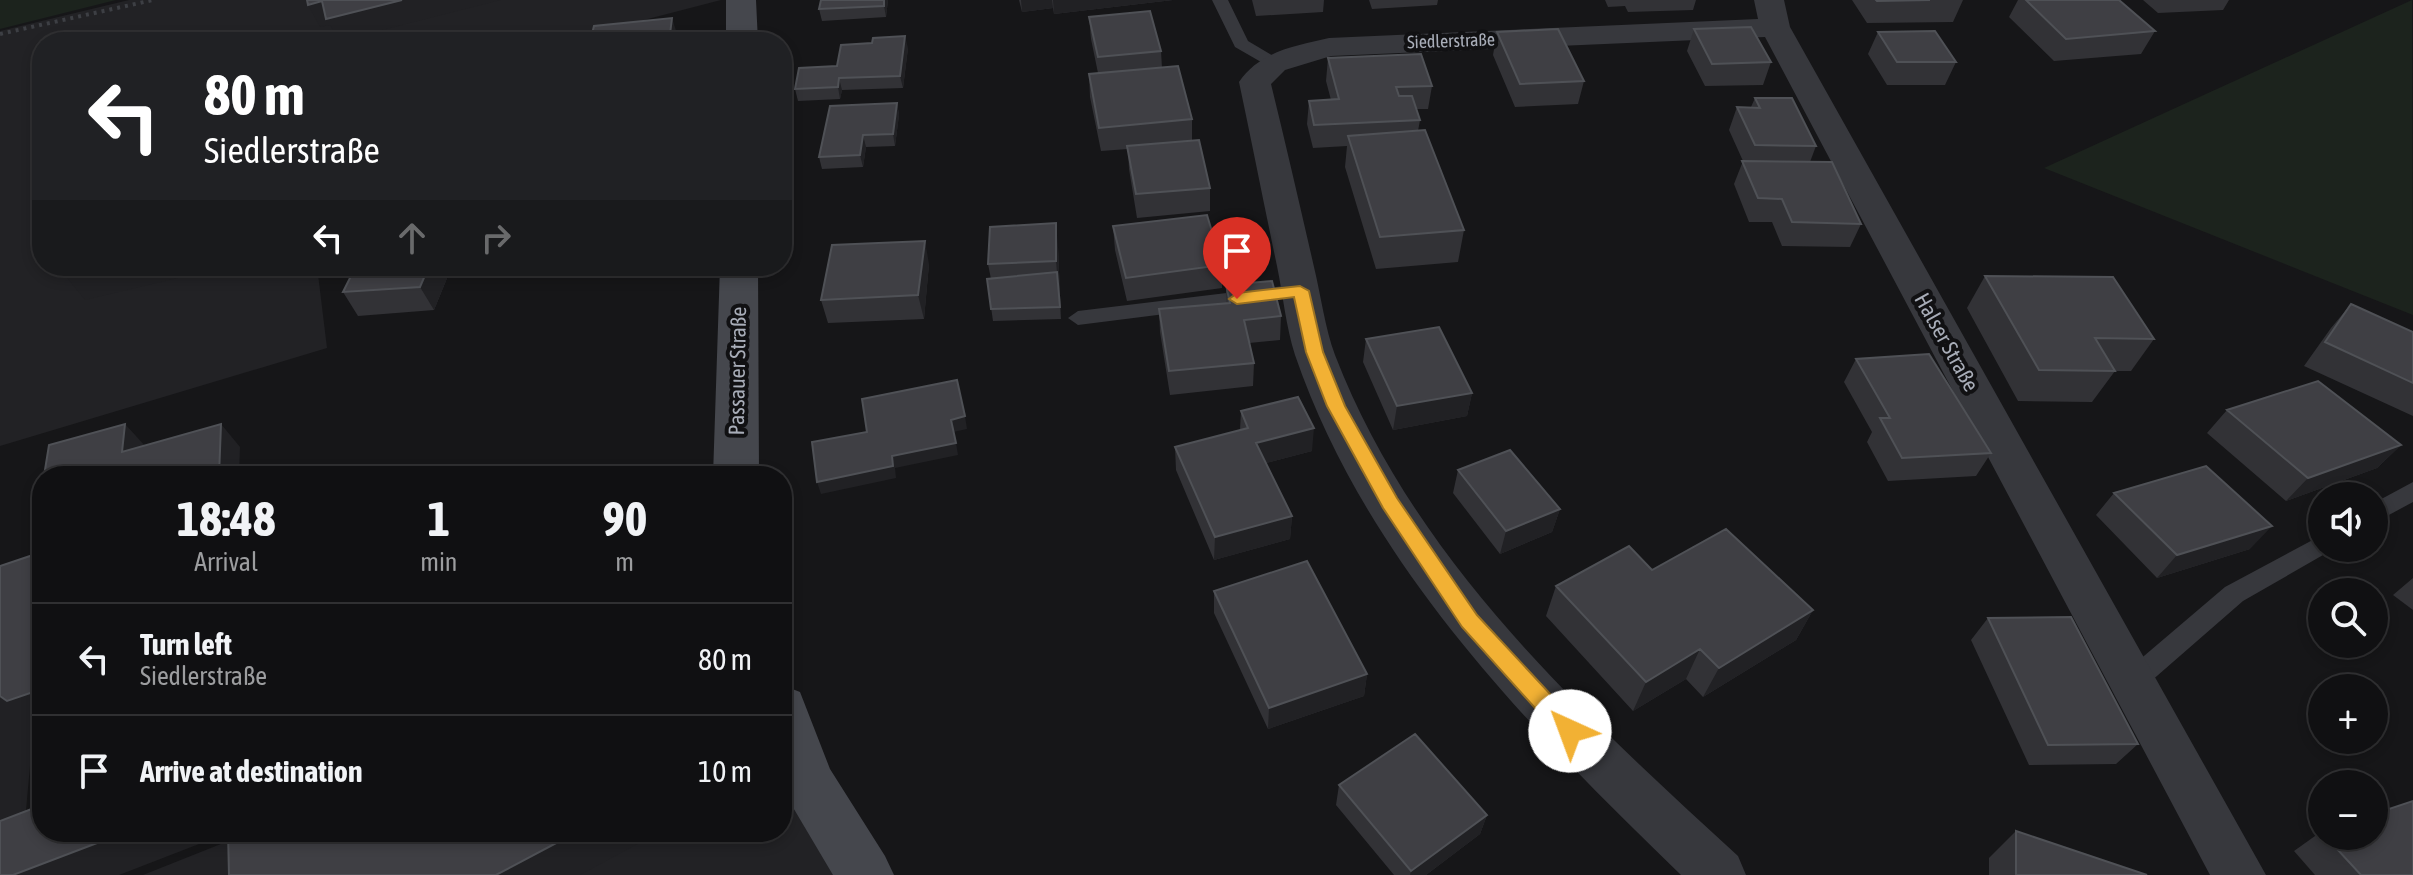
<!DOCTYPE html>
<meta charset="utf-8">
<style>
:root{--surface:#101012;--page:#1e1e20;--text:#f1f3f6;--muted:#9c9d9f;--line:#303032}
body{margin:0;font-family:"Asap Condensed",sans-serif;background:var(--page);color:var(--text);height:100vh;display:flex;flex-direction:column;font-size:30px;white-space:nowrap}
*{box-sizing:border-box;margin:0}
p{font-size:26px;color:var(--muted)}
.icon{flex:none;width:44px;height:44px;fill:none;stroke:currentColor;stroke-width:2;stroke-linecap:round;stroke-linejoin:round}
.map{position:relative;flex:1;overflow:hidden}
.side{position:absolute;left:32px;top:466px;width:760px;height:376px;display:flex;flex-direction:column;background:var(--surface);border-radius:32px;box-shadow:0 4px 12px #0003,0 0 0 2px var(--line)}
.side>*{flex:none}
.hud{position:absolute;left:32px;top:32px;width:760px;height:244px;border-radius:32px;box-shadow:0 4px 12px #0003,0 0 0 2px var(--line);background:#202124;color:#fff;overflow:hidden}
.tools{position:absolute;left:2308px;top:482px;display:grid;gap:16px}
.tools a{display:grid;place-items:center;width:80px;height:80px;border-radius:50%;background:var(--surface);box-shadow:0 4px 12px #0003,0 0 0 2px var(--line);font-size:40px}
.pin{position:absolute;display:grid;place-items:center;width:68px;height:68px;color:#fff;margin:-82px -34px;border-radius:50% 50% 50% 0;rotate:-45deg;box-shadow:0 0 8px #0007}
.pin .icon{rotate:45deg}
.me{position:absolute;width:88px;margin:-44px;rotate:317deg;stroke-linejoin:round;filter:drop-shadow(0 0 6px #0008)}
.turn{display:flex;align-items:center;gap:28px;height:168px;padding:0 40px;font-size:36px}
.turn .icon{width:104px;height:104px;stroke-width:2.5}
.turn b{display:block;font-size:56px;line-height:68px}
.lanes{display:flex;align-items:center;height:76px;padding:0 40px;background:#0003;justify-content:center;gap:40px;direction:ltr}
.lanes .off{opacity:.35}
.eta{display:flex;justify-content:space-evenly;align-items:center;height:136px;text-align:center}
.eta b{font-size:48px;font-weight:700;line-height:56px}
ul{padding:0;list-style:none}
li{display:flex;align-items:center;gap:24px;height:112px;padding:0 40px;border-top:2px solid var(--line)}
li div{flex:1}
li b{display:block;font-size:30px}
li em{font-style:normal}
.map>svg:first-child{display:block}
.built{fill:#222225}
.green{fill:#1c231d}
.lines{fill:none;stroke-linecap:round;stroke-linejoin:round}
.path{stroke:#3d3f44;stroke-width:4;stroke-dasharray:3 5;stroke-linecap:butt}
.lane{fill:#37383d;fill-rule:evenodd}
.street{fill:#37383d;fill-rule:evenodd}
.secondary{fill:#45474d;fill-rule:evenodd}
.wall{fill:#323236}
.shaded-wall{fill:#212124}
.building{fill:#3f3f44;stroke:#4f5156;stroke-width:2}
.route{fill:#f2b134;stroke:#9d7322;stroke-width:2}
.labels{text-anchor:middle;stroke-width:8;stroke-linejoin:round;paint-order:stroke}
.far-street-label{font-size:18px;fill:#a8adb8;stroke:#111113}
.street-label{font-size:22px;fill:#a8adb8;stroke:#111113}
</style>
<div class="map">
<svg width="2413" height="875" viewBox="0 0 2413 875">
<rect width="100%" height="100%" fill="#161618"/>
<!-- built -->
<path class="built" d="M129,0H721L559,42H42V266H317L327,348L0,446V31Z
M782,675L855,875H143L251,832H782Z"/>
<!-- green -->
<path class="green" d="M0,0H116L0,29Z
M2412,0L2413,315L2044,168Z"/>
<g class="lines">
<!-- path -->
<path class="path" d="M0,34L153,0"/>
<!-- lane -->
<path class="lane" d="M1212,0H1228L1248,41L1280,60L1282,63L1280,66H1268L1235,47Z
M1300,284L1310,291L1307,296L1078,325L1068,318L1078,311Z
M2413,482V502L2374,523V503Z
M2322,535V548H2332L2330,551L2243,601L2142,689L2133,692L2124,689L2120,681L2124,673L2225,587Z"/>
<!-- street -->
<path class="street" d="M1754,0H1784L1790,27L2266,875H2210L1765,37L1331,56L1285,70L1271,84C1286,145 1300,206 1314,267C1321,296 1325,328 1335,355C1414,560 1581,712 1738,856L1746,875H1681C1527,726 1366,562 1295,355C1286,327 1283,295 1277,266C1264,205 1252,143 1239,82C1260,51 1295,46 1329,38L1758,19Z"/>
<!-- secondary -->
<path class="secondary" d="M726,0H756L758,42H726Z
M720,266H758L759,476H713Z
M782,685L800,692L830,769L885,856L894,875H833L788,799L782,786Z"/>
</g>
<!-- wall -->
<path class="wall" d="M821,0H888L886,17L822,21L819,9Z
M1019,0H1173L1054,14L1053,8L1022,12Z
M1252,0H1324L1323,12L1256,16Z
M1369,0H1438L1437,5L1372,9Z
M1605,0H1696L1693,10L1628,12L1625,6L1608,7Z
M1852,0H1963L1953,22L1867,23Z
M2018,0H2119L2155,31L2141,54L2054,61L2009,17Z
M2143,0H2229L2223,10L2158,13Z
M1089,17L1161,51L1162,68L1192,119V140L1210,188V211L1137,218L1129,169L1128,149L1101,151L1090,97L1089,74L1098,73L1091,39Z
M1694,29L1771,62L1763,85L1705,86L1687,51Z
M1497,32L1584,81L1578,104L1515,107L1493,55Z
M1878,32L1956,62L1945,85H1887L1868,54Z
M908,48L903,88L842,90L840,99L798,101L795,89Z
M1328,58L1432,86L1428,109H1416L1420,120L1418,131L1464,230L1458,262L1376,269L1345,167L1347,146L1313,148L1307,124L1309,101L1331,100L1326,81Z
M1755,98L1816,146L1810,162L1861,224L1850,247L1782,246L1772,222H1749L1734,184L1743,161L1729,130L1737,107H1751Z
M897,103L899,115L895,146L866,147L863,167L822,169L819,157Z
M1113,226L1222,265V288L1127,301L1115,250Z
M1058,247L1061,319L993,321L987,279H991L988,264Z
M929,264L924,319L828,323L821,300Z
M452,266L434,310L358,316L343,292Z
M1985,276L2154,339L2131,371H2115L2092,402L2018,401L1967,308Z
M1226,285L1281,316L1280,340L1249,343L1254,363L1253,386L1170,395L1160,332L1159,309L1226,303Z
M2351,304L2413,332V416L2304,366L2331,328Z
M1366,339L1472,393L1467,416L1393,430L1363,362Z
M1856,359L1991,453L1976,476L1888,481L1867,442L1872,432L1844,382Z
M2227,410L2401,445L2377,468L2286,501L2207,433Z
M1241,411L1312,451L1266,463L1292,516L1290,539L1214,560L1176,470L1175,447L1240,430Z
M1458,470L1560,509L1552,532L1500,554L1453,493Z
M2114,493L2250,549L2157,578L2096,515Z
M1652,570L1813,610L1796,640L1703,697L1686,679L1633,711L1546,616L1556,586Z
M2413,578V610L2393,595Z
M1214,591L1367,674L1364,696L1268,729L1214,613Z
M1988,618L2138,744L2116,764L2029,765L1971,640Z
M1339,785L1487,815L1480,834L1426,875H1394L1336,805Z
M2016,831L2147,875H1989V858Z
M2322,831V836H2374L2413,875H2315L2294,851Z"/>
<!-- shaded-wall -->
<path class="shaded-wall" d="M402,0H501L339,41L330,25L320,27L308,5L322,1Z
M884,0H888L886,17L884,6Z
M1021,0H1052L1053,8L1022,12Z
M1053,0H1173L1054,14Z
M672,18L679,40V42H669Z
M905,36L908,48L903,88L900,76Z
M839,78L842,90L840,99L838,87Z
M897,103L899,115L895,146L893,134Z
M863,135L866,147L863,167L860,155Z
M1056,223L1058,247L1061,319L1056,261Z
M925,241L929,264L924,319L918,295Z
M68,266H229L85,300L59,268Z
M429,266H452L434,310L420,287Z
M1472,393L1467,416L1393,430L1397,406Z
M965,416L967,429L953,432L951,420Z
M125,424L146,447L122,452Z
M221,424L240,447L239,476H219Z
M1314,428L1312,451L1255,466L1256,443Z
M956,443L958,455L895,468L896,478L821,494L817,482L892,456Z
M2401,445L2377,468L2286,501L2308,478Z
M1560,509L1552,532L1500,554L1506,531Z
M1292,516L1290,539L1214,560L1215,537Z
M2272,526L2250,549L2157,578L2177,555Z
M42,530V538L36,532Z
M1813,610L1796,640L1703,697L1719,668Z
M1700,649L1686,679L1633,711L1646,682Z
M1367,674L1364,696L1268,729L1269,708Z
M42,689V720L34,722L22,854L0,839V696Z
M1487,815L1480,834L1426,875H1410L1411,871Z
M126,832H230L119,875H13Z
M577,832H660L580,875H496Z"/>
<!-- building -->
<path class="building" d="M307,0H402L326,19L322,1L308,5Z
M821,0H884V6L819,9Z
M1876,0H1930L1877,1Z
M2026,0H2119L2155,31L2066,39Z
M1150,11L1161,51L1098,57L1089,17Z
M672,18L669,42H590L594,26Z
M1751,27L1771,62L1712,64L1694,29Z
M1558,29L1584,81L1520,84L1497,32Z
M1935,31L1956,62H1897L1878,32Z
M905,36L900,76L839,78L838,87L795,89L799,68L837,66L841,45L872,43L873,38Z
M555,38L556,42H539Z
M1421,54L1432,86L1396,87L1399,96H1412L1420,120L1314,125L1309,101L1339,99L1328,58Z
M1178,66L1192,119L1099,128L1089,74Z
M1755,98H1792L1816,146L1755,145L1737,107L1760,108Z
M897,103L893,134L863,135L860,155L819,157L830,106Z
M1425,130L1464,230L1380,237L1348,136Z
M1199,140L1210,188L1136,194L1127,146Z
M1742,161L1832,162L1861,224L1792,222L1782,199L1758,198Z
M1207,215L1222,265L1126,278L1113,226Z
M1056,223V261L988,264L990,227Z
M925,241L918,295L821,300L832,245Z
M356,266H429L420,287L343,292Z
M1057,272L1060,307L991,309L987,279Z
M1985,276L2113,277L2154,339L2095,338L2115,371L2039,370Z
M1272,281L1281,316L1244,320L1254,363L1169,371L1159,309L1230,303L1226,285Z
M2351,304L2413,332V383L2325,342Z
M1439,327L1472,393L1397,406L1366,339Z
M1929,354L1991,453L1902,458L1880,418H1890L1856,359Z
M957,380L965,416L951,420L956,443L892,456L893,466L817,482L812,442L867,432L862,399Z
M2318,381L2401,445L2308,478L2227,410Z
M1298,397L1314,428L1256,443L1292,516L1215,537L1175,447L1248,428L1241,411Z
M125,424L122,452L221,424L219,476H44L49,445Z
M1510,450L1560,509L1506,531L1458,470Z
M2206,466L2272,526L2177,555L2114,493Z
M42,492V530L36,532Z
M1726,529L1813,610L1719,668L1700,649L1646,682L1556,586L1629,546L1652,570Z
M42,552V689L7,701L0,696V566Z
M1307,561L1367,674L1269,708L1214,591Z
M2071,617L2138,744L2048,745L1988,618Z
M1415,734L1487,815L1411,871L1339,785Z
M2413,801V875H2361L2325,836H2374V814Z
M42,805V832H126L13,875H0V821Z
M2016,831L2147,875H2016Z
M228,832H577L496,875H229Z"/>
<!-- route -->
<path class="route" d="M1300,286L1309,291L1323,352L1345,406L1397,498L1477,615L1578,724L1581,731L1578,738L1570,741L1562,738L1462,627L1383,508L1327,406L1306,352L1294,297L1237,304L1229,299L1237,293Z"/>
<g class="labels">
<!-- far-street labels -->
<g class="far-street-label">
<text transform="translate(1451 41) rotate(-2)" y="6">Siedlerstraße</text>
</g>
<!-- street labels -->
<g class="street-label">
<text transform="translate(1947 342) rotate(61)" y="8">Halser Straße</text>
<text transform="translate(737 371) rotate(-89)" y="8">Passauer Straße</text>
</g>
</g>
</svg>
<div class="tools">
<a><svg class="icon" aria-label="sound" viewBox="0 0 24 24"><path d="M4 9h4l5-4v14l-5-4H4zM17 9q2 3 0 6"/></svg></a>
<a><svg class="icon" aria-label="search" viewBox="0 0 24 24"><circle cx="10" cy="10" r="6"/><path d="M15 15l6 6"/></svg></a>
<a>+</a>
<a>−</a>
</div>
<div class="pin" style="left:1237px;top:299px;background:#d93025"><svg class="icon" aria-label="arrive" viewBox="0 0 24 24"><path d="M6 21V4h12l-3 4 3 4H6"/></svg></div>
<svg class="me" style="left:1570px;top:731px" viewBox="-20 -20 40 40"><circle r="19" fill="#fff"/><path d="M0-13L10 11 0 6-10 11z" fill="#f2b134"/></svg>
<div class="hud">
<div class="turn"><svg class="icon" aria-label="left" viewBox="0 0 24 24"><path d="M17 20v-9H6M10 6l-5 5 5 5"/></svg><div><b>80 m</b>Siedlerstraße</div></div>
<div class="lanes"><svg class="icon" aria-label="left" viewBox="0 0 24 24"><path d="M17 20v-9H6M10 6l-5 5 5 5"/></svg><svg class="icon off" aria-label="ahead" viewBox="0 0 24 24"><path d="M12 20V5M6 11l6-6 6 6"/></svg><svg class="icon off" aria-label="right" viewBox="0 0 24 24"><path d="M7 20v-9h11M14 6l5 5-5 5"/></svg></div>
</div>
<section class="side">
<div class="eta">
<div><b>18:48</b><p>Arrival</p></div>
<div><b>1</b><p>min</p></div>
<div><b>90</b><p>m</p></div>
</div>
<ul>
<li><svg class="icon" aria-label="left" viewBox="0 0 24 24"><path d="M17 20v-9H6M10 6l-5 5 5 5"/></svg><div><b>Turn left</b><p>Siedlerstraße</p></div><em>80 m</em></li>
<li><svg class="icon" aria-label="arrive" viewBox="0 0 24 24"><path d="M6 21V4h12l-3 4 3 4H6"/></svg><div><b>Arrive at destination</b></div><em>10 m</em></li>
</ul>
</section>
</div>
